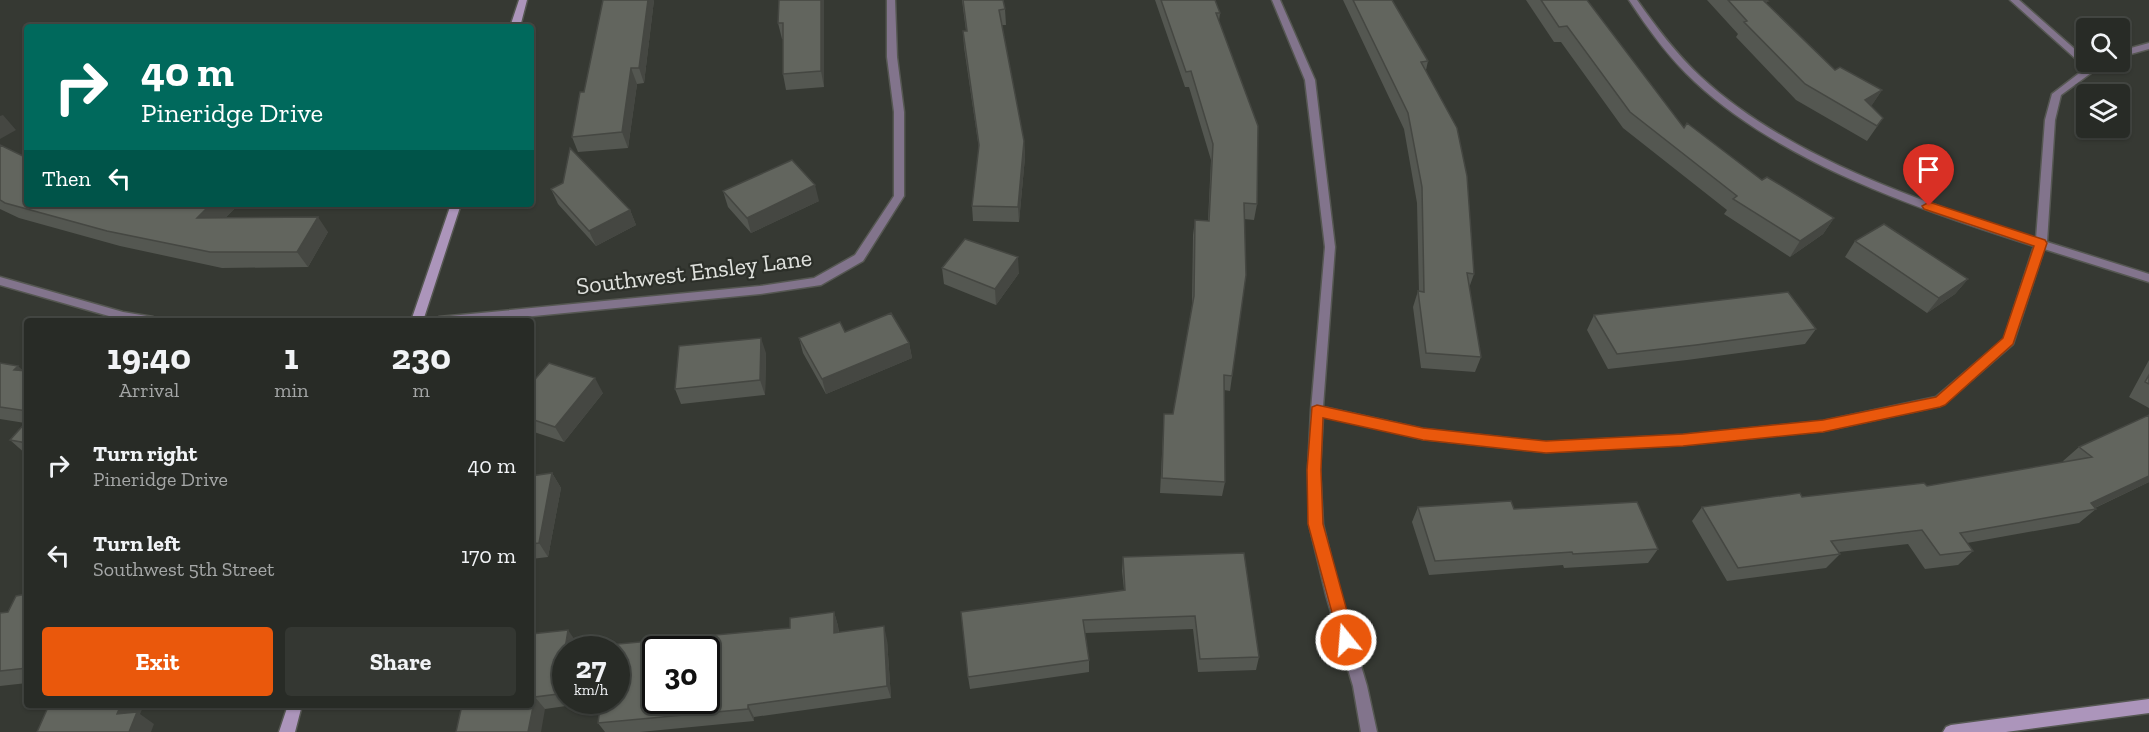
<!DOCTYPE html>
<style>
:root{--surface:#282b26;--page:#343732;--text:#f1f3f6;--muted:#a5a7a7;--line:#444743;--accent:#ea580c}
body{margin:0;font-family:"Zilla Slab",serif;background:var(--page);color:var(--text);height:100vh;display:flex;flex-direction:column;font-size:22px;white-space:nowrap}
*{box-sizing:border-box;margin:0}
p{font-size:20px;color:var(--muted)}
.icon{flex:none;width:33px;height:33px;fill:none;stroke:currentColor;stroke-width:2;stroke-linecap:round;stroke-linejoin:round}
.map{position:relative;flex:1;overflow:hidden}
.drawer{position:absolute;left:24px;top:318px;width:510px;height:390px;display:flex;flex-direction:column;background:var(--surface);border-radius:6px;box-shadow:0 2px 4px #0004,0 0 0 2px var(--line)}
.drawer>*{flex:none}
.hud{position:absolute;left:24px;top:24px;width:510px;height:183px;border-radius:6px;box-shadow:0 2px 4px #0004,0 0 0 2px var(--line);background:#00695c;color:#fff;overflow:hidden}
.controls{position:absolute;left:2076px;top:18px;display:grid;gap:12px}
.controls a{display:grid;place-items:center;width:54px;height:54px;border-radius:6px;background:var(--surface);box-shadow:0 2px 4px #0004,0 0 0 2px var(--line);font-size:30px}
.speed{position:absolute;left:552px;top:636px;display:flex;gap:12px;font-size:30px;font-weight:700;text-align:center}
.speed>*{display:grid;place-content:center;width:78px;height:78px;border-radius:50%;background:var(--surface);box-shadow:0 2px 4px #0004,0 0 0 2px var(--line);line-height:1}
.speed small{font-size:15px;font-weight:400}
.speed .limit{border:3px solid #111;border-radius:9px;background:#fff;color:#111}
.pin{position:absolute;display:grid;place-items:center;width:51px;height:51px;color:#fff;margin:-62px -26px;border-radius:50% 50% 50% 0;rotate:-45deg;box-shadow:0 0 6px #0007}
.pin .icon{rotate:45deg}
.me{position:absolute;width:66px;margin:-33px;rotate:343deg;stroke-linejoin:round;filter:drop-shadow(0 0 4px #0008)}
.turn{display:flex;align-items:center;gap:21px;height:126px;padding:0 18px;font-size:27px}
.turn .icon{width:78px;height:78px;stroke-width:2.5}
.turn b{display:block;font-size:42px;line-height:51px}
.then{display:flex;align-items:center;height:57px;padding:0 18px;background:#0003;gap:12px;font-size:22px}
.eta{display:flex;justify-content:space-evenly;align-items:center;height:102px;text-align:center}
.eta b{font-size:36px;font-weight:700;line-height:42px}
.cta{display:flex;gap:12px;margin-top:auto;padding:12px 18px}
.cta a{flex:1;height:69px;border-radius:6px;background:var(--accent);color:#fff;font-size:24px;font-weight:700;line-height:69px;text-align:center}
.cta a+a{background:var(--page);color:var(--text)}
ul{padding:0;list-style:none}
li{display:flex;align-items:center;gap:18px;height:90px;padding:0 18px}
li div{flex:1}
li b{display:block;font-size:22px}
li em{font-style:normal}
.map>svg:first-child{display:block}
.lines{fill:none;stroke-linecap:round;stroke-linejoin:round}
.street-casing{stroke:#555752;stroke-width:3}
.secondary-casing{stroke:#555752;stroke-width:3}
.street{fill:#82748c;fill-rule:evenodd}
.secondary{fill:#ac95bb;fill-rule:evenodd}
.wall{fill:#545751;fill-rule:evenodd}
.shaded-wall{fill:#454742}
.building{fill:#62655e;stroke:#454742;stroke-width:1.5;fill-rule:evenodd}
.route{fill:#ea580c;stroke:#983908;stroke-width:1.5}
.labels{text-anchor:middle;stroke-width:4.5;stroke-linejoin:round;paint-order:stroke}
.street-label{font-size:24px;fill:#e0e2de;stroke:#2c2f29}
</style>
<div class="map">
<svg width="2149" height="732" viewBox="0 0 2149 732">
<rect width="100%" height="100%" fill="#363933"/>
<g class="lines">
<defs>
<path id="street" d="M887,0H895L897,57L904,112V196L863,261L821,285L760,294L483,321H433L439,317L760,286L814,278L855,255L894,196V112L887,57Z
M1272,0H1280L1315,80L1335,247L1323,407L1423,429L1546,442L1683,435L1823,421L1936,397L2004,339L2034,246C1922,211 1782,163 1695,82C1669,58 1648,29 1629,0H1637C1656,27 1677,55 1701,77C1788,158 1925,203 2036,239L2045,120L2052,94L2086,68L2010,0H2019L2086,59V62L2092,64L2096,62H2106L2061,95L2055,120L2047,242L2149,274V282L2044,249L2013,344L1944,404L1940,406L1823,431L1683,445L1546,452L1423,439L1323,416L1320,470L1323,524L1340,595L1367,686L1377,732H1361L1353,686L1326,595L1309,524L1308,470L1311,410L1325,247L1305,80Z
M2149,43V49L2120,57V51Z
M0,277L123,312L153,317L159,321L123,320L0,285Z"/>
<path id="secondary" d="M519,0H527L520,27H510Z
M451,204H461L423,321H411Z
M2149,699V713L2006,732H1943L1946,727L1951,725Z
M288,705H302L295,732H279Z"/>
</defs>
<!-- street casing -->
<use href="#street" class="street-casing"/>
<!-- secondary casing -->
<use href="#secondary" class="secondary-casing"/>
<!-- street -->
<use href="#street" class="street"/>
<!-- secondary -->
<use href="#secondary" class="secondary"/>
</g>
<!-- wall -->
<path class="wall" d="M654,0L644,83L637,84L628,148L578,152L572,137L584,92Z
M824,0V87L786,90L783,74V39H782L778,23Z
M962,0H1003L1005,9L1006,25H1002L1024,141L1025,157L1019,222L973,221L972,206L979,149L964,47L963,31H966Z
M1155,0H1215L1220,13L1219,21L1257,204L1254,220L1244,219L1246,275L1230,391L1224,390L1225,482L1222,496L1160,493L1164,414H1173L1192,306L1193,235L1195,220L1208,221L1211,160L1189,87H1185Z
M1343,0H1392L1428,61L1426,70L1474,274L1469,288L1481,357L1475,372L1421,368L1413,307L1418,291L1419,292L1417,203L1404,129Z
M1526,0H1587L1684,128L1762,180L1834,218L1823,234L1790,257L1724,214L1727,210L1623,128L1561,42H1554Z
M1707,0H1767L1768,1L1766,3L1835,70L1882,90L1871,106L1883,118L1867,141L1796,100L1736,37L1738,34Z
M0,145L27,204H239L225,218L328,232L308,267L222,268L120,246L19,218L0,209Z
M551,189L630,210L636,225L596,246L558,204Z
M723,191L819,201L751,233L728,207Z
M1855,241L1968,279L1955,294L1927,313L1845,257Z
M942,268L1019,273L996,305L944,284Z
M1594,315L1816,329L1805,344L1687,360L1608,369L1587,330Z
M845,332L909,343L912,358L826,394L803,353L799,338Z
M766,353L765,395L681,404L675,389Z
M2149,360V408L2129,397Z
M0,363L27,371V455L10,440L25,423L0,419Z
M531,384L603,393L564,442L531,431Z
M2149,415V482L2095,508L2096,509L2079,523L1967,543L1973,551L1958,565L1925,569L1908,544L1839,552L1840,554L1826,568L1727,581L1692,521L1702,507L1927,486L2064,462L2063,461L2079,447Z
M552,473L561,488L548,557L531,559V476Z
M1418,507L1514,509L1658,549L1648,563L1564,568L1563,565L1429,575L1412,522Z
M1123,557L1259,657L1256,670L1198,672L1193,629L1085,633L1089,660V672L970,689L968,677L1124,590L1122,571Z
M27,594V683L0,686V613L8,612Z
M834,612L838,626L839,633L887,640L891,698L754,717V721L640,732H605L598,723L601,701L545,709L462,705L531,634L577,643L576,648L790,628ZM566,650L616,700H566Z"/>
<!-- shaded-wall -->
<path class="shaded-wall" d="M648,0H654L644,83L639,68Z
M821,0H824V87L821,71Z
M631,68L637,84L628,148L622,132Z
M1882,90L1872,105L1857,114L1865,100Z
M3,115L16,130L0,139V116Z
M1024,141L1025,157L1019,222L1018,207Z
M815,185L819,201L751,233L747,218Z
M211,204H239L209,233L197,218Z
M630,210L636,225L596,246L589,231Z
M318,217L328,232L308,267L297,252Z
M1834,218L1823,234L1790,257L1800,241Z
M1018,257L1019,273L996,305L995,289Z
M1968,279L1955,294L1927,313L1939,298Z
M761,338L766,353L765,395L760,380Z
M909,343L912,358L826,394L822,379Z
M18,366L27,374L14,370Z
M595,378L603,393L564,442L555,427Z
M552,473L561,488L548,557L539,543Z
M2149,476V482L2088,511L2091,503Z
M834,612L838,626L839,646L834,633Z
M884,626L887,640L891,698L887,686Z
M568,630L577,643L576,650L565,649Z
M535,697L545,709L541,732H528Z
M121,705H144L140,714L154,724L151,732H129L117,714Z
M748,705L754,717V721L748,709Z"/>
<!-- building -->
<path class="building" d="M603,0H648L639,68H631L622,132L572,137L580,92H584Z
M779,0H821V71L783,74V23H778Z
M963,0H1003L1005,9L999,10L1024,141L1018,207L972,206L979,145L963,31H967Z
M1161,0H1215L1220,13H1216L1258,126L1257,204L1244,203L1246,275L1232,376L1224,375L1225,482L1162,478L1164,414H1173L1194,296L1195,220L1209,221L1213,144L1191,71L1186,72Z
M1353,0H1392L1428,61L1421,62L1457,128L1467,176L1474,274L1467,273L1481,357L1426,353L1418,291L1424,292L1422,187L1408,113Z
M1541,0H1587L1684,128L1687,123L1762,180L1767,177L1834,218L1800,241L1733,199L1737,196L1630,112L1567,26L1559,27Z
M1728,0H1767L1768,1H1764L1835,70L1840,67L1882,90L1865,100L1883,118L1877,126L1805,84L1744,22L1747,21Z
M0,145L27,158V204H211L197,218L318,217L297,252H210L107,231L5,203L0,200Z
M570,148L630,210L589,231L551,189L563,183Z
M792,160L815,185L747,218L723,191Z
M1884,224L1968,279L1939,298L1855,241Z
M965,239L1018,257L995,289L942,268Z
M1788,292L1816,329L1696,345L1617,354L1594,315Z
M891,313L909,343L822,379L799,338L840,322L845,332Z
M761,338L760,380L675,389L679,346Z
M0,363L18,366L14,370L27,371V411L0,407Z
M549,363L595,378L555,427L531,419V384Z
M2149,375V384L2145,382Z
M2149,415V476L2091,503L2096,509L1960,533L1973,551L1940,555L1922,530L1831,541L1840,554L1738,568L1702,507L1800,493L1802,497L1924,483L1927,486L2092,457L2079,447Z
M27,421V443L10,440Z
M552,473L539,543L531,544V476Z
M1511,501L1514,509L1637,502L1658,549L1573,554L1572,552L1435,561L1418,507Z
M1244,553L1259,657L1200,659L1195,616L1083,620L1089,660L968,677L961,612L1125,590L1123,557Z
M27,594V668L0,671V613L8,612L16,596Z
M834,612V633L884,626L887,686L748,705V709L598,723L601,700H616V650H566V693L535,697L528,732H456L462,705H531V634L568,630L565,649L790,628V618ZM656,650H706V700H656Z
M49,705H121L117,714L137,712L129,732H37Z"/>
<!-- route -->
<path class="route" d="M1929,202L2045,240L2047,243L2013,344L1945,405L1940,407L1823,432L1683,446L1546,453L1423,440L1323,418L1321,470L1323,524L1355,640L1352,646L1346,648L1341,646L1308,524L1307,470L1312,407L1317,405L1423,428L1546,441L1683,434L1823,420L1936,397L2003,338L2034,246L1924,209L1922,206Z"/>
<g class="labels">
<!-- street labels -->
<g class="street-label">
<text transform="translate(694 272) rotate(-7)" y="8">Southwest Ensley Lane</text>
</g>
</g>
</svg>
<div class="controls">
<a><svg class="icon" aria-label="search" viewBox="0 0 24 24"><circle cx="10" cy="10" r="6"/><path d="M15 15l6 6"/></svg></a>
<a><svg class="icon" aria-label="layers" viewBox="0 0 24 24"><path d="M12 4l9 5-9 5-9-5zM3 14l9 5 9-5"/></svg></a>
</div>
<div class="speed"><div>27<small>km/h</small></div><div class="limit">30</div></div>
<div class="pin" style="left:1929px;top:206px;background:#d93025"><svg class="icon" aria-label="arrive" viewBox="0 0 24 24"><path d="M6 21V4h12l-3 4 3 4H6"/></svg></div>
<svg class="me" style="left:1346px;top:640px" viewBox="-20 -20 40 40"><circle r="17" fill="#ea580c" stroke="#fff" stroke-width="3"/><path d="M0-11L8 9 0 5-8 9z" fill="#fff"/></svg>
<div class="hud">
<div class="turn"><svg class="icon" aria-label="right" viewBox="0 0 24 24"><path d="M7 20v-9h11M14 6l5 5-5 5"/></svg><div><b>40 m</b>Pineridge Drive</div></div>
<div class="then">Then<svg class="icon" aria-label="left" viewBox="0 0 24 24"><path d="M17 20v-9H6M10 6l-5 5 5 5"/></svg></div>
</div>
<section class="drawer">
<div class="eta">
<div><b>19:40</b><p>Arrival</p></div>
<div><b>1</b><p>min</p></div>
<div><b>230</b><p>m</p></div>
</div>
<ul>
<li><svg class="icon" aria-label="right" viewBox="0 0 24 24"><path d="M7 20v-9h11M14 6l5 5-5 5"/></svg><div><b>Turn right</b><p>Pineridge Drive</p></div><em>40 m</em></li>
<li><svg class="icon" aria-label="left" viewBox="0 0 24 24"><path d="M17 20v-9H6M10 6l-5 5 5 5"/></svg><div><b>Turn left</b><p>Southwest 5th Street</p></div><em>170 m</em></li>
</ul>
<div class="cta"><a>Exit</a><a>Share</a></div>
</section>
</div>
